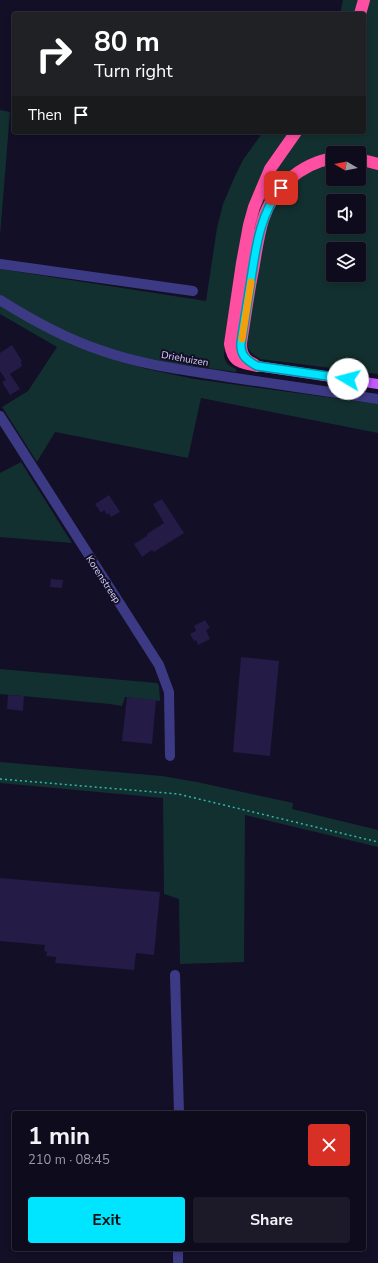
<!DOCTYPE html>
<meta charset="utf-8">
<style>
:root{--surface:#0e0b1c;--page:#1c1929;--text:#f1f3f6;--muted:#9b9ba3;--line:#2e2b3b;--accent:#00e5ff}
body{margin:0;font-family:"Nunito Sans",sans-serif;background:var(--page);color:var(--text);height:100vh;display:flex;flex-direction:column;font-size:15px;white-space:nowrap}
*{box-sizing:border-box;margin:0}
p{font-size:13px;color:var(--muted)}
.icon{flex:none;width:22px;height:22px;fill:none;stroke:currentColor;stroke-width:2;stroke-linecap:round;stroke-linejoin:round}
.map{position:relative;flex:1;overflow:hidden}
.side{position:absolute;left:12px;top:1111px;width:354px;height:140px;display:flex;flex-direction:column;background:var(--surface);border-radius:4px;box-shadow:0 2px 6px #0003,0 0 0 1px var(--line)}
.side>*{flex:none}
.guide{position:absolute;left:12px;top:12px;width:354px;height:122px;border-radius:4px;box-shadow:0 2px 6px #0003,0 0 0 1px var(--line);background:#202124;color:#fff;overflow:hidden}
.needle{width:26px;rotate:279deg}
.tools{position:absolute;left:326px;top:146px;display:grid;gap:8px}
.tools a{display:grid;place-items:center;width:40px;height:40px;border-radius:4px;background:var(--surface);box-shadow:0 2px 6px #0003,0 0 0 1px var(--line);font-size:20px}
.pin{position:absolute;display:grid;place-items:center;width:34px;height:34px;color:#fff;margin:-17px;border-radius:8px;box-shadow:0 2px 6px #0006}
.me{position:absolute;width:44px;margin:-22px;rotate:278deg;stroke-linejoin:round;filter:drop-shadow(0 0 3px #0008)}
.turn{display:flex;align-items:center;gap:14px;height:84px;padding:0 16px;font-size:18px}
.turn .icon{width:52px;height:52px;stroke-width:2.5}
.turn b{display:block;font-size:28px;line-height:34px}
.then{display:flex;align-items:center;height:38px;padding:0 16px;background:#0003;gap:8px;font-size:15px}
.round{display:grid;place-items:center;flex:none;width:42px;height:42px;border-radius:4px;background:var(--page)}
.headline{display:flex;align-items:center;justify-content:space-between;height:68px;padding:0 16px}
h1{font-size:24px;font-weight:700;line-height:30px}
.primary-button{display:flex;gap:8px;margin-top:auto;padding:8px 16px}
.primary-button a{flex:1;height:46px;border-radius:4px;background:var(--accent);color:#111;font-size:16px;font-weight:700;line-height:46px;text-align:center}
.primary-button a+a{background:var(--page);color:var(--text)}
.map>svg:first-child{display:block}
.green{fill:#12302f;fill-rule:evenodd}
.building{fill:#241b47}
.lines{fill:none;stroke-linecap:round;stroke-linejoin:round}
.path{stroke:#2fb8b0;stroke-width:1.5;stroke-dasharray:2 3;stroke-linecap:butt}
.minor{stroke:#3d3a85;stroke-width:10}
.major{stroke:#c25bff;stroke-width:10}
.highway{stroke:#ff4fa3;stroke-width:12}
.route-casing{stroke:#0095a6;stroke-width:10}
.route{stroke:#00e5ff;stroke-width:7}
.slow{stroke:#f59e0b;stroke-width:7}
.labels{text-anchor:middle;stroke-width:4;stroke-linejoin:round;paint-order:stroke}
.street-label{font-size:10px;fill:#d9d4ff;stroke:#130f26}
</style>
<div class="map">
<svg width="378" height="1263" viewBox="0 0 378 1263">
<rect width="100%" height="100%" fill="#130f26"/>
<!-- green -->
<path class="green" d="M343,0H360L356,14H340Z
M367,0H378V160L359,154V153H333L309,161L259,220L254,218L268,181L300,132H364V14Z
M0,110L10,112L0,236Z
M263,132H292L267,168L229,315L224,355C225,363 229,366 236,369V372L127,357L62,331L0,295V269L206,301L217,228L223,204L235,176L243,160Z
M333,162V179H359V162L378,168V374L260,359C251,354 247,349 246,339L264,229L276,200L307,171ZM333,201H359V227H333ZM333,249H359V275H333Z
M0,304L117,361L147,369L194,379L378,404V433L201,398L188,458L55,432L37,462L2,407L28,391L57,347L0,314Z
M21,462L72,543L0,537V473Z
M0,669L157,683L159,686L160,701L125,697L122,706L110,704L0,694Z
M0,762L162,776L197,782L293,803L292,809L378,830V847L245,815L244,962L180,964L179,899L164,894L163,798L0,783Z"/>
<!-- building -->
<path class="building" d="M12,345L22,361L21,362L22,366L10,374L20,389L10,395L2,382L6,380L0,371V353Z
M109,495L120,512L111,517L109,513L107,515L104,510L101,513L95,504Z
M162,499L184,533L154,552L152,550L142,557L134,544L147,536V534L164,523L153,504Z
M51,579L63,580L62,588L50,587Z
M205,620L210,628L206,630L210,639L198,645L196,640L194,641L190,634L196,631L194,626Z
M241,657L279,661L270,756L233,752Z
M8,695L24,696L23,711L7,709Z
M127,697L156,700L152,744L122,741Z
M0,878L160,892L154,955L136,953L134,970L55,963L56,957L46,956L47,952L44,951L45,945L0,941Z"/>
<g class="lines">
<!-- path -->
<path class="path" d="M0,779L178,794L378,842"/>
<!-- minor -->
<path class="minor" d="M0,264L193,291
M0,300C32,320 64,338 100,350C141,365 185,370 228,377C278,384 328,392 378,399
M0,416L159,665L169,692L170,756
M175,975L179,1113
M178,1263V1249"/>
<!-- major -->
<path class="major" d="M257,366L378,384"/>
<!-- highway -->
<path class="highway" d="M360,14L364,0
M359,159L378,164
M254,364C244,360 241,353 241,343C245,319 248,294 253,270C256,253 258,236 263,220C273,188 300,164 333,158
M257,366C240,362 233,363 230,344L242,263L249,225L254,207L270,169L296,132"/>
</g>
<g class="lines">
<defs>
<path id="route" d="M281,188C260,214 256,247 251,279C248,300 244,321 241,343C240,355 246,360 257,366L348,379"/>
</defs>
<!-- route casing -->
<use href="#route" class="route-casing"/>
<!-- route -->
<use href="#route" class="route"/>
<!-- slow -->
<path class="slow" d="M242,339L251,282"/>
</g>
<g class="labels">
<!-- street labels -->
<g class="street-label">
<text transform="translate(185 358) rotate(10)" y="4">Driehuizen</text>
<text transform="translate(104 579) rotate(57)" y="4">Korenstreep</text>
</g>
</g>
</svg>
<div class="tools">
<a><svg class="needle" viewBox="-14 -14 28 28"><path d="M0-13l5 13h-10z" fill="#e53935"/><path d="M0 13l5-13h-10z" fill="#9b9ba3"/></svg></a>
<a><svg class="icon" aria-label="sound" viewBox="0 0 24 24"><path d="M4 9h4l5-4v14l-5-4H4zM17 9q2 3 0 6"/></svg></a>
<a><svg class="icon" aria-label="layers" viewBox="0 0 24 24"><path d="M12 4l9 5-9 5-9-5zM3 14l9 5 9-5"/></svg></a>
</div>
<div class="pin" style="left:281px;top:188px;background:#d93025"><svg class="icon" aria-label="arrive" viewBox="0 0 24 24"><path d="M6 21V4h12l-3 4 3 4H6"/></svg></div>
<svg class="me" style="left:348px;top:379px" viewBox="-20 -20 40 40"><circle r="19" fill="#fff"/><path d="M0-13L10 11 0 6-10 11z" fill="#00e5ff"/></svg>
<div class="guide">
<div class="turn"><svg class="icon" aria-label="right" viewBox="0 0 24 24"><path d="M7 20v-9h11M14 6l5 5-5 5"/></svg><div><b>80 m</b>Turn right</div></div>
<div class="then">Then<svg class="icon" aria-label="arrive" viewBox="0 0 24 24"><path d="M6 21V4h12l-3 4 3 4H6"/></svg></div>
</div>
<section class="side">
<div class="headline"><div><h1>1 min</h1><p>210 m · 08:45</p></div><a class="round" style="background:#d93025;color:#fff"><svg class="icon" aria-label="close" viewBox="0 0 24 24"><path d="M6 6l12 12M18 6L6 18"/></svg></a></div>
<div class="primary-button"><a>Exit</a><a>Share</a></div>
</section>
</div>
